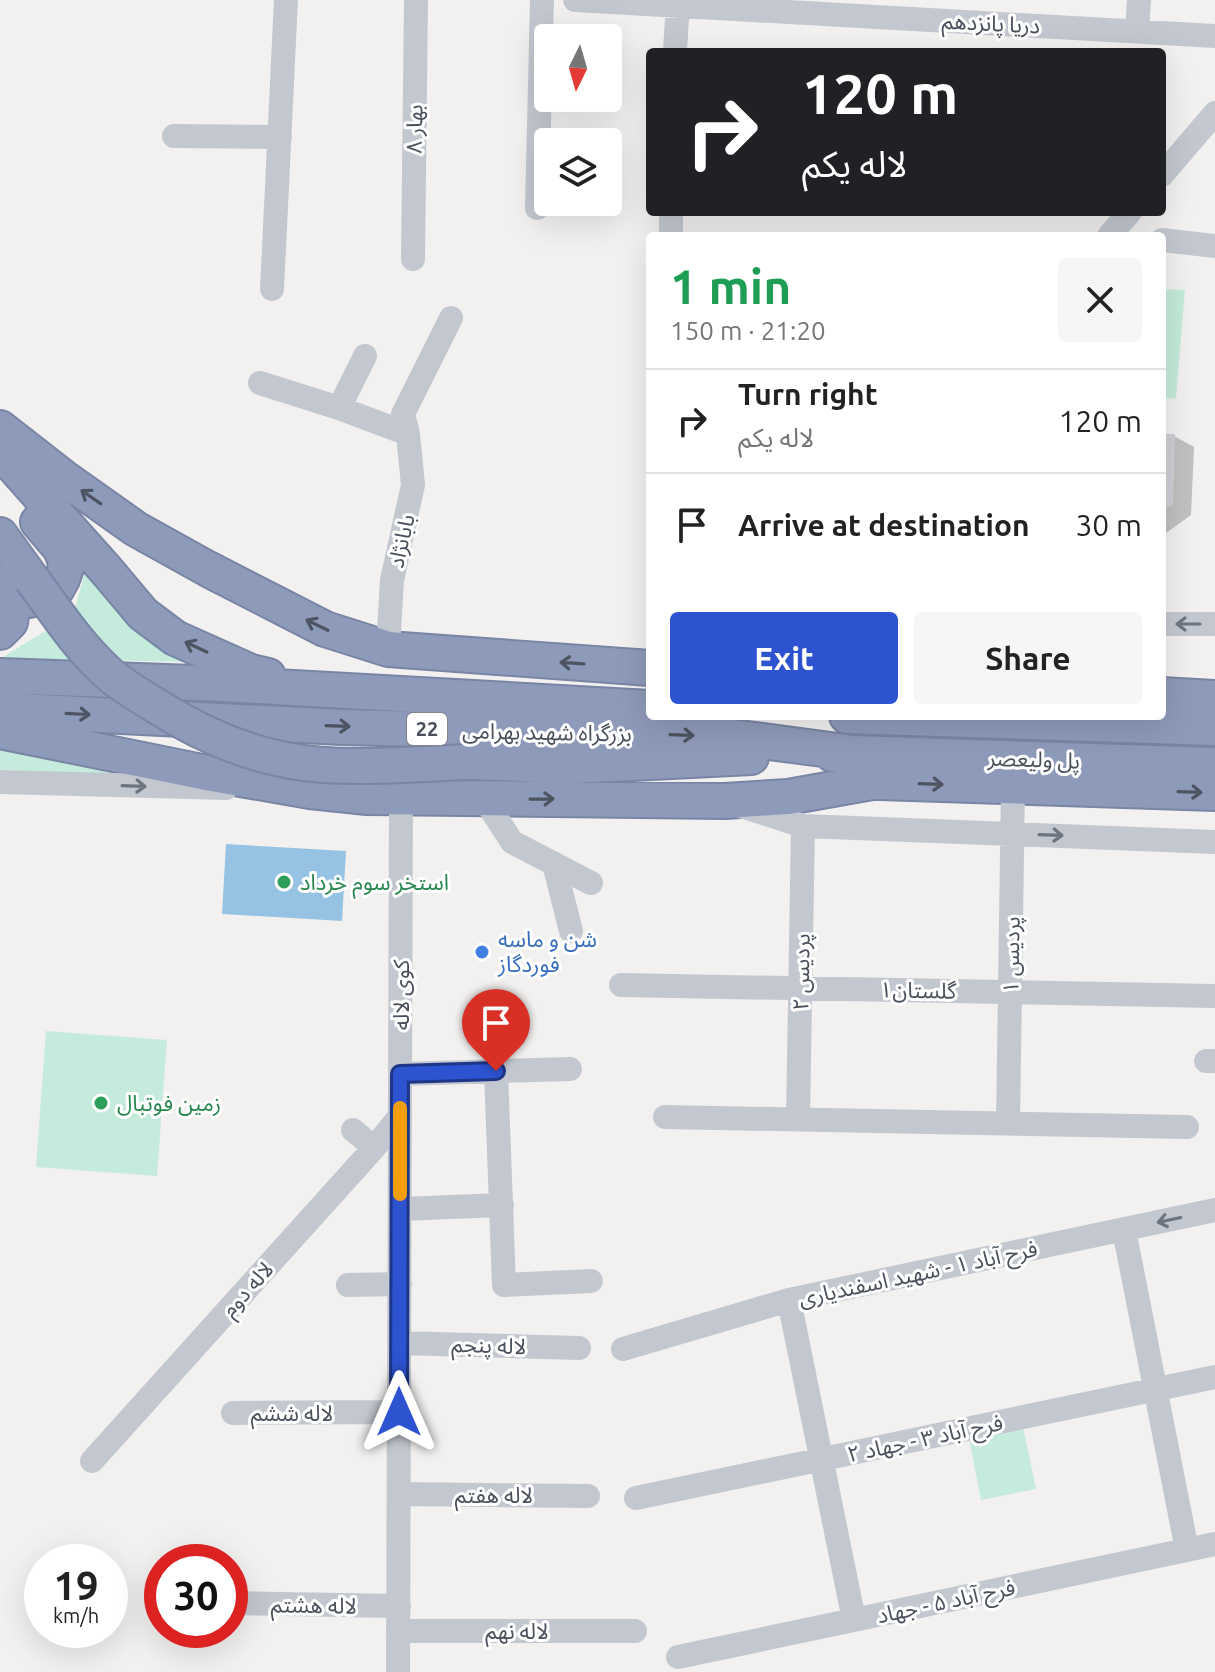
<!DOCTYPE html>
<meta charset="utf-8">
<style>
:root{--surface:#fff;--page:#f6f6f6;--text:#222;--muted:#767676;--line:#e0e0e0;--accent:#2d53d0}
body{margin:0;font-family:Ubuntu,"Noto Sans Arabic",sans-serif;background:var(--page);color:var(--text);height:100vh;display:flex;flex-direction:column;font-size:30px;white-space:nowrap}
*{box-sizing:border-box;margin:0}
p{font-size:26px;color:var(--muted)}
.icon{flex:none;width:44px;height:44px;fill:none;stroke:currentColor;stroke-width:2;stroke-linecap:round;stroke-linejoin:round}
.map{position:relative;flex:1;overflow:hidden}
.drawer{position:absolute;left:646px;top:232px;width:520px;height:488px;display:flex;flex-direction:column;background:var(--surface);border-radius:8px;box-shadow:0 8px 32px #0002}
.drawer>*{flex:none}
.top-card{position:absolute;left:646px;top:48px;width:520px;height:168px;border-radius:8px;box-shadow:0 8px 32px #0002;background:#202124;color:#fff;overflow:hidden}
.needle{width:52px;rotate:185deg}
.fabs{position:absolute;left:534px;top:24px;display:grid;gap:16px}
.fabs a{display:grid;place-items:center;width:88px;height:88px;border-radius:8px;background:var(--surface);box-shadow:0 8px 32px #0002;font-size:40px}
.speed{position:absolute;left:24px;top:1544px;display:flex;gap:16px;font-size:40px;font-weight:700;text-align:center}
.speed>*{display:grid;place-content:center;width:104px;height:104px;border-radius:50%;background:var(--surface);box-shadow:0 8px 32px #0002;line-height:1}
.speed small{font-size:20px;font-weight:400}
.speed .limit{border:12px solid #d22;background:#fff;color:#111}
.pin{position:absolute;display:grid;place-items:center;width:68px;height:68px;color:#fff;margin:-82px -34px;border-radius:50% 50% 50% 0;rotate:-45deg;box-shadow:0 0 8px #0007}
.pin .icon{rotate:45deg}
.me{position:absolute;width:88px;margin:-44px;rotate:0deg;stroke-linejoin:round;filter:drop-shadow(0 0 6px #0008)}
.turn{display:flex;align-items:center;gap:28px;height:168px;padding:0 24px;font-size:36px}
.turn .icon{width:104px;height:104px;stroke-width:2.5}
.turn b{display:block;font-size:56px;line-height:68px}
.round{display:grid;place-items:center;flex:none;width:84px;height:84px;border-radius:8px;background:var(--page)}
.head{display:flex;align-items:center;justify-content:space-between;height:136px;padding:0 24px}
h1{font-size:48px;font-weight:700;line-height:60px;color:#1e9e55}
.cta{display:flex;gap:16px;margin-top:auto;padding:16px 24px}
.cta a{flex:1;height:92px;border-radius:8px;background:var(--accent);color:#fff;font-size:32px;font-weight:700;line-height:92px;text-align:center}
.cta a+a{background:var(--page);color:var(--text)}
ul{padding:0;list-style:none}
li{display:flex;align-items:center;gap:24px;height:104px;padding:0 24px;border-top:2px solid var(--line)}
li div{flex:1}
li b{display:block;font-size:30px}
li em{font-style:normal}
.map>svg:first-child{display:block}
.green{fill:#c4ebdb}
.water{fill:#96c3e3}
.shadow{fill:#0003}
.building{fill:#cecfd4}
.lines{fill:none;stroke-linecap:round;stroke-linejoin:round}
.highway-casing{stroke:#7985a5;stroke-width:38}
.minor{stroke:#c3c8d0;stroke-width:24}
.highway{stroke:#8e9ab9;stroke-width:34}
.highway-bridge-casing{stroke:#7985a5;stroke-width:38;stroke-linecap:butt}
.highway-bridge{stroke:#8e9ab9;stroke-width:34}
.oneway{stroke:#4d5461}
.oneway2{stroke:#6e747f}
.route-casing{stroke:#1d3687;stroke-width:20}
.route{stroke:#2d53d0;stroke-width:14}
.slow{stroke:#f59e0b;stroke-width:14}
.leisure-dot{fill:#2e9e5b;stroke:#fff;stroke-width:3}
.shop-dot{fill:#3f7fe0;stroke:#fff;stroke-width:3}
.labels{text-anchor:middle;stroke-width:6;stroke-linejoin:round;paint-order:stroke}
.shield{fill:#fff;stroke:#80848d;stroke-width:2}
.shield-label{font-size:20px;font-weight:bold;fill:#4a505c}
.street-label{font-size:22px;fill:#4a505c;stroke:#fff}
.leisure-label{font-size:22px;fill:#27864d;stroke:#fff;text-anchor:start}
.shop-label{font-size:22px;fill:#366cbe;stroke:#fff;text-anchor:start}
</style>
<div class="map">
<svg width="1215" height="1672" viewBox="0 0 1215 1672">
<rect width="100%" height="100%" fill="#f2f1f0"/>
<!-- green -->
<path class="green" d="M1162,289L1185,290L1176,398L1162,399Z
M85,572L134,631L191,662L1,658L52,627L75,609Z
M0,738L172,777L0,770Z
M46,1031L167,1040L157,1176L36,1167Z
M1022,1422L1036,1489L981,1500L968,1433Z"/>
<!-- water -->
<path class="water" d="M226,844L346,851L342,921L222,914Z"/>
<!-- shadow -->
<path class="shadow" d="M1162,436H1174L1194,447L1191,515L1162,536Z"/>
<!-- building -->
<path class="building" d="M1162,434H1175L1173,504L1162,512Z"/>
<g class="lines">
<defs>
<path id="highway" d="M0,428L64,478L136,529L208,569L325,629L388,649L650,668
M0,451L106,570L143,614L175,638L251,672L268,676
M0,535L31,578
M14,597L29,600L46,596L56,590L62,579L67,565L61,549L38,522
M0,632L10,622L14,597L0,583
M0,676L222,684L650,708
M1162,695L1215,698
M0,710L342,727L732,737L853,753
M847,716L1215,728
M0,731L212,774L310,791L367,797L725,801L788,797L872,782
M832,754L853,753L1215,765
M469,762L573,766L751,757
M849,781L1215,793"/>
</defs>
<!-- highway casing -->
<use href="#highway" class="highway-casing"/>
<!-- minor -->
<path class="minor" d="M575,0L1215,36
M1137,31L1139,0
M675,52L678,0
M174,136L280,137
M1162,175L1215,113
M537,208L542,0
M671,236V212
M1109,236L1130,212
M1162,240L1215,246
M413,259L416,0
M272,289L286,0
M260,383L339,408L408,434L413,485L392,580L388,649
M339,408L365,356
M408,434L403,414L451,318
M1162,624H1215
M0,782L226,788
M485,800L512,842L591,883
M738,805L803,826L1215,842
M554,864L571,931
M621,985L1215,996
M1206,1061H1215
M496,1071L504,1285L591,1281
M400,1074L570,1069
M665,1117L1187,1127
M798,1119L803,826
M1008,1123L1013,787
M353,1130L374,1148
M400,1209L502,1205
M1124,1230L1187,1550
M348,1285L400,1284
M789,1300L854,1620
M399,1343L579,1348
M623,1349L789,1300L1215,1210
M233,1413L399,1412
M92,1461L374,1148L400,1116
M399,1494L588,1496
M636,1498L1215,1377
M230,1603L399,1606
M398,1631H635
M678,1657L1215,1544
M398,1672L401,798"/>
<!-- highway -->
<use href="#highway" class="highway"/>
<defs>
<path id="highway-bridge" d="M31,578C55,610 77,645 107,672C122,686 141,696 158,707C207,738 264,761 323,765C371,768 420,764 469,762"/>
</defs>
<!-- highway-bridge casing -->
<use href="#highway-bridge" class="highway-bridge-casing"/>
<!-- highway-bridge -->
<use href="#highway-bridge" class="highway-bridge"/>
</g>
<!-- one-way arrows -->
<defs><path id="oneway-shaft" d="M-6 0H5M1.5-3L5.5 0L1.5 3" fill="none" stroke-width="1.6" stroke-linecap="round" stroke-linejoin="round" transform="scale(2)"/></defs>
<g class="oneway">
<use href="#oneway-shaft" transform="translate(91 497) rotate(-145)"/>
<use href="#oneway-shaft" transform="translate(317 625) rotate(-154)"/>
<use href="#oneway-shaft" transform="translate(196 647) rotate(-155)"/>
<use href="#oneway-shaft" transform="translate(572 663) rotate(-176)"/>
<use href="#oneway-shaft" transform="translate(78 714) rotate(3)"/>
<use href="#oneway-shaft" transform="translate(338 726) rotate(2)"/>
<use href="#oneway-shaft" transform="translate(682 735) rotate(2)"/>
<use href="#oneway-shaft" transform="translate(931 784) rotate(2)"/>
<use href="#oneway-shaft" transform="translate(1190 792) rotate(2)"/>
<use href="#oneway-shaft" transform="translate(542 799) rotate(-1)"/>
</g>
<g class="oneway2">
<use href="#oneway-shaft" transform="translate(1188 624) rotate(-180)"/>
<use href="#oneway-shaft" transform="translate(134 786) rotate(2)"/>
<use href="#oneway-shaft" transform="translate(1051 835) rotate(2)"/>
<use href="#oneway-shaft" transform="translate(1169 1220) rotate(168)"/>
</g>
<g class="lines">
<defs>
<path id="route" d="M399,1412L400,1074L496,1071"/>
</defs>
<!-- route casing -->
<use href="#route" class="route-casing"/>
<!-- route -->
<use href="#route" class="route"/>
<!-- slow -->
<path class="slow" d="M400,1194V1108"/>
</g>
<!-- markers -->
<g class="leisure-dot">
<circle cx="284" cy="882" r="8"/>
<circle cx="101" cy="1103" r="8"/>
</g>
<circle class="shop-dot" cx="482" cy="952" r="8"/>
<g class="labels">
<!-- shield labels -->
<rect class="shield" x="407" y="713" width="40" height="32" rx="6"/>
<g class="shield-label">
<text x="427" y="736">22</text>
</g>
<!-- street labels -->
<g class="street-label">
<text transform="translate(991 23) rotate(3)" y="8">دریا پانزدهم</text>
<text transform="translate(414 129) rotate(-89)" y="8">بهار ۸</text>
<text transform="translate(401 541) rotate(-77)" y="8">بابانژاد</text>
<text transform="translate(547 732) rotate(1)" y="8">بزرگراه شهید بهرامی</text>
<text transform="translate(1034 759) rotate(2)" y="8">پل ولیعصر</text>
<text transform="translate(1011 955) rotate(-89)" y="8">پردیس ۱</text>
<text transform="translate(801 972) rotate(-89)" y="8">پردیس ۲</text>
<text transform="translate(918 990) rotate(1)" y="8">گلستان۱</text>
<text transform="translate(401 995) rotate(-90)" y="8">کوی لاله</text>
<text transform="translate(918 1273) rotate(-12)" y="8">فرح آباد ۱ - شهید اسفندیاری</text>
<text transform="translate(247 1289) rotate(-48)" y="8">لاله دوم</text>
<text transform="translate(489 1345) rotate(2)" y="8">لاله پنجم</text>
<text x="292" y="1421">لاله ششم</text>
<text transform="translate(925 1438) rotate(-12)" y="8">فرح آباد ۳ - جهاد ۲</text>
<text x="494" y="1503">لاله هفتم</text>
<text transform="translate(946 1601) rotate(-12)" y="8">فرح آباد ۵ - جهاد</text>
<text transform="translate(314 1605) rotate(1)" y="8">لاله هشتم</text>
<text x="517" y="1639">لاله نهم</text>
</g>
<!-- leisure labels -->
<g class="leisure-label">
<text x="300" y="890">استخر سوم خرداد</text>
<text x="117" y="1111">زمین فوتبال</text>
</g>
<!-- shop labels -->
<g class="shop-label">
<text x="498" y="947">شن و ماسه<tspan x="498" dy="25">فوردگاز</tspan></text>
</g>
</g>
</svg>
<div class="fabs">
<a><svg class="needle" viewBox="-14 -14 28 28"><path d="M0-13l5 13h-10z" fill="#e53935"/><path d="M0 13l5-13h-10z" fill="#767676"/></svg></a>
<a><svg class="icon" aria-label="layers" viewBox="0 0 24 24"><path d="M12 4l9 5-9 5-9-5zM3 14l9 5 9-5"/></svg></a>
</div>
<div class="speed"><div>19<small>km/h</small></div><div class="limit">30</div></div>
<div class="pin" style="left:496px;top:1071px;background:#d93025"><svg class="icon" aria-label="arrive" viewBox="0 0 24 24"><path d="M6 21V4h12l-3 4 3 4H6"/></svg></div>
<svg class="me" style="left:399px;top:1412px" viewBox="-20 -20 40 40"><path d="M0-17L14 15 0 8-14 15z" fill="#2d53d0" stroke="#fff" stroke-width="4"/></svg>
<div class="top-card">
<div class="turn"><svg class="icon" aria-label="right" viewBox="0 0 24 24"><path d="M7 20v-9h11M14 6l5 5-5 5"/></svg><div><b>120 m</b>لاله یکم</div></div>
</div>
<section class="drawer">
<div class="head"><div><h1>1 min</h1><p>150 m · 21:20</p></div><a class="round"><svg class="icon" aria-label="close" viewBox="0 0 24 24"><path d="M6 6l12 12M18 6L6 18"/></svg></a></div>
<ul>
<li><svg class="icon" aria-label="right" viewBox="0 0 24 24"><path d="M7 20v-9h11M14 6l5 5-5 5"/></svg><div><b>Turn right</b><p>لاله یکم</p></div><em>120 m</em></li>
<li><svg class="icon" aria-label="arrive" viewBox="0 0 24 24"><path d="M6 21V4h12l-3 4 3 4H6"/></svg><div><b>Arrive at destination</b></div><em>30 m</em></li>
</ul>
<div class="cta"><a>Exit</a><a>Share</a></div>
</section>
</div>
